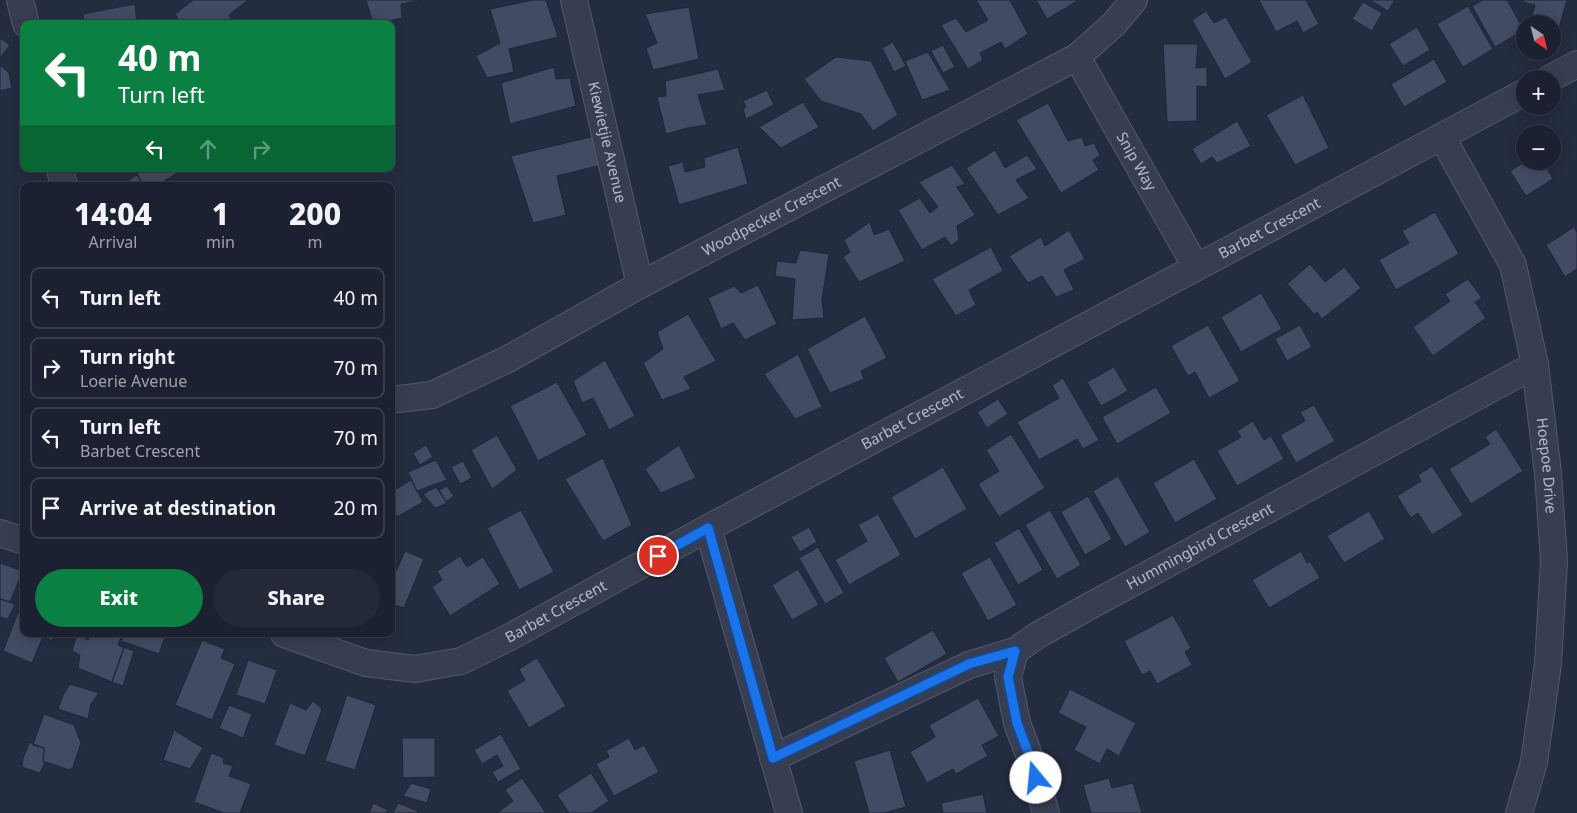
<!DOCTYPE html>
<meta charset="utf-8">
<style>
:root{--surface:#1b2131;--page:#242939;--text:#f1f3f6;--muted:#a0a3ab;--line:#393e4d;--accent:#0b8043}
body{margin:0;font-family:"Noto Sans",sans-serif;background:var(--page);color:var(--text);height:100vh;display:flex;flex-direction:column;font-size:19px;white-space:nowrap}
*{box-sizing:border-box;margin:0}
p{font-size:16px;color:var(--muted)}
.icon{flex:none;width:28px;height:28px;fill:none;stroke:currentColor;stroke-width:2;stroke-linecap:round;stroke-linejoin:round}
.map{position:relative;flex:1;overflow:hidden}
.drawer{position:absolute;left:20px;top:182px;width:375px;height:455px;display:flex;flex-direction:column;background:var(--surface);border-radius:10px;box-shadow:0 2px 12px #0003,0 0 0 1px var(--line)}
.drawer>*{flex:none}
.guide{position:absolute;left:20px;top:20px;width:375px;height:152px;border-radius:10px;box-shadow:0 2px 12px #0003,0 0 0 1px var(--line);background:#0b8043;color:#fff;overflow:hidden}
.needle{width:32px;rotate:145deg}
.tools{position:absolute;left:1516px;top:15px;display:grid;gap:10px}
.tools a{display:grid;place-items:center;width:45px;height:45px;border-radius:50%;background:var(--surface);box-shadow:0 2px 12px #0003,0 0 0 1px var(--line);font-size:25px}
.pin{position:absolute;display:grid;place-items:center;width:42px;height:42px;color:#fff;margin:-21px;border:2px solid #fff;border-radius:50%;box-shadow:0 1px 5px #0007}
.me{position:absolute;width:55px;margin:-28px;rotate:343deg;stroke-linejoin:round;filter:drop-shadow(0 0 4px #0008)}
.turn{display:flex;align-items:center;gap:18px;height:105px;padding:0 15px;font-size:22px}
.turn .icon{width:65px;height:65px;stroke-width:2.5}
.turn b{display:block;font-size:35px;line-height:42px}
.lanes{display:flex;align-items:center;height:48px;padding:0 15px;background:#0003;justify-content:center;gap:25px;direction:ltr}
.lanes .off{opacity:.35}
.eta{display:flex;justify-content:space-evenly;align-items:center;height:85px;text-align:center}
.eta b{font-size:30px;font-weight:800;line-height:35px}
.primary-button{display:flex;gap:10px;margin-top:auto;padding:10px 15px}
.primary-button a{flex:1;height:58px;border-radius:30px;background:var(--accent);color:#fff;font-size:20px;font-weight:800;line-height:58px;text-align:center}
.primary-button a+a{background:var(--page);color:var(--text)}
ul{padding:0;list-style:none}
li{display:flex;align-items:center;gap:15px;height:62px;margin:0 10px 8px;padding:0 5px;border:2px solid var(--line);border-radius:10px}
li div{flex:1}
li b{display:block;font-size:19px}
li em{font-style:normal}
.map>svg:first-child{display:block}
.building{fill:#424b63;stroke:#1f2538}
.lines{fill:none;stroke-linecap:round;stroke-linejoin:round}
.minor-casing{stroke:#53596b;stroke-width:28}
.minor{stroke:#383e51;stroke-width:26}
.route-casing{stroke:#114b97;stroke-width:12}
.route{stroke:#1a73e8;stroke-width:9}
.labels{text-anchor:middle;stroke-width:5;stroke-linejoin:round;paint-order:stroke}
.street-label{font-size:15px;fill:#b4bacb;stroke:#1d2336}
</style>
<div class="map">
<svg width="1577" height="813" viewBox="0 0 1577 813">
<rect width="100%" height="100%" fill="#242c41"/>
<!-- building -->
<path class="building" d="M193,0H248L229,15L234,24H181L175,14Z
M366,0H422L401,4L402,18L376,24H373Z
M533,0H546L558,37L509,49L514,72L487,78L476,56L500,43L490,9Z
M976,0H1010L1028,34L1005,49L1001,42L980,53L983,60L968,69L941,25L956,18L966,32L988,20Z
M1036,0H1079L1047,19Z
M1259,0H1306L1319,24L1303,33L1297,21L1276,32Z
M1370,0H1395L1388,11Z
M1483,0H1507L1524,30L1495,47L1472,6Z
M1524,0H1567L1559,28L1552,26V24H1546L1531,19L1535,5L1523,2Z
M1363,2L1382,13L1372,31L1352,19Z
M135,4L137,24H84L83,14Z
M1468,6L1493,49L1463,67L1437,24Z
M689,7L699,59L653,70L646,48L657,43L645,14Z
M1206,11L1214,23L1226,17L1252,62L1225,79L1192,20Z
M1417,27L1430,50L1403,66L1389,44Z
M0,38L10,45L0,58Z
M893,42L906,66L894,72L882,48Z
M1163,44H1198L1196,68L1207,67V87L1197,86V121L1167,122Z
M943,45L955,67L943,73L931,51Z
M928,52L950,90L922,100L905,61Z
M836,57L871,61L898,115L873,131L861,114L821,101L804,79Z
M1434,59L1447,82L1404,107L1391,84Z
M0,65L9,73L12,88L0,91Z
M554,67L556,79L570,78L576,106L510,124L501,83Z
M718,69L725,90L698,95L707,125L687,128L666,134L657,97L666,96L665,81Z
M767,90L774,105L746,119L743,109L746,107L743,101Z
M1303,95L1329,148L1295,165L1266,115Z
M803,102L819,127L781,148L759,127Z
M1048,103L1068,141L1082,137L1085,146L1094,143L1100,155L1093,160L1099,170L1061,193L1016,120Z
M1237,121L1251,146L1217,163L1212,157L1201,164L1192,149Z
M599,135L606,164L557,176L566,215L533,223L511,156Z
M738,147L748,184L679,205L668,166L683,162L685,172L705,167L704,158Z
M995,150L1005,168L1027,155L1037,169L1016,180L1029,198L998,215L966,168Z
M1526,161H1543L1553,179L1526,196L1510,171Z
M952,165L965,184L957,187L975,215L957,226L959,240L951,246L945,237L922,250L898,210L920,198L930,213L938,207L919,182Z
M134,169H184L156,186H144Z
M137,175L144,186H122L121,185Z
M1435,212L1459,254L1396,290L1379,260L1409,243L1402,231Z
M870,222L874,235L889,229L905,261L859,282L843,257L850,252L844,240Z
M1574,227L1577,232V269L1565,277L1546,245Z
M1069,230L1085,259L1064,270L1074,290L1056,297L1042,276L1028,283L1009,256L1041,237L1045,246Z
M991,247L1003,271L969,290L976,305L956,316L932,279Z
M800,250L829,254L822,300L824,318L792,320L795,279L775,276L777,261L796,263Z
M1310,264L1325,282L1344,267L1361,288L1322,319L1317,312L1315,315L1287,284Z
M1468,279L1482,298L1475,302L1486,318L1433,356L1413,327L1450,301L1445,294Z
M758,285L777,324L745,340L733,323L721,329L708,298L734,286L741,293Z
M1261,293L1282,329L1241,352L1221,317Z
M688,314L716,361L684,377L691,389L662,400L643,363L663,349L657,332Z
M865,316L887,358L861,371L864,379L830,393L807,349Z
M1208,325L1240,381L1209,398L1195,372L1188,376L1171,346Z
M1300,325L1312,347L1287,361L1275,339Z
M798,354L822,407L795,419L764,374Z
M605,360L635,416L609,430L593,398L582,403L573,381Z
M1114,367L1128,391L1101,406L1087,382Z
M1063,378L1099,440L1083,449L1077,439L1039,460L1017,422L1059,398L1052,385Z
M557,382L587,435L538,461L510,406Z
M1156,387L1171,413L1117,444L1102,417Z
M998,399L1008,414L987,428L977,412Z
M1314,405L1335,441L1296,463L1280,435L1305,421L1300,412Z
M1253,421L1264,440L1271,436L1284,459L1237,486L1217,451L1241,437L1237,431Z
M1496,429L1523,471L1471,504L1449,469L1490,444L1485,437Z
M1011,434L1045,488L999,517L978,484L999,471L986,450Z
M497,435L517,470L492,489L471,450Z
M426,445L433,457L420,465L413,453Z
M679,445L696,478L661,493L645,469Z
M603,458L632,525L603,541L565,479Z
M1194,459L1217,499L1175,523L1153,483Z
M436,460L447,480L417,491L408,472Z
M463,461L472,478L460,484L451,467Z
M1432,466L1463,515L1432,535L1418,513L1411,518L1397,496L1421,481L1418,475Z
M943,467L967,509L915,539L891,497Z
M1118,476L1150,532L1125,547L1093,491Z
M411,480L423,502L397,517L391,507V492Z
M447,486L454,496L446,502L439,490Z
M436,487L447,503L435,508L423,494Z
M1088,496L1112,539L1085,555L1061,512Z
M521,510L554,572L519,590L487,528Z
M1050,510L1081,565L1057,579L1025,525Z
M1369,511L1385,539L1344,563L1327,536Z
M878,514L901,555L849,585L835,560L867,541L858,525Z
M809,527L817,542L800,552L791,537Z
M1019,528L1043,570L1018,585L994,543Z
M818,547L844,593L825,604L799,558Z
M405,551L424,559L404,608L391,604V569L396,571Z
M1301,551L1307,563L1310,561L1320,578L1269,608L1252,580Z
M460,556L467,567L483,557L500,584L450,616L432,587L442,580L437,571Z
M990,557L1017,605L988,621L961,573Z
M0,563L23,571L10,602L0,599Z
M798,569L819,605L792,620L772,585Z
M24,597V634H44L32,663L3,651Z
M0,599L15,604L8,619L0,617Z
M1173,615L1191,648L1185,652L1192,665L1157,684L1150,671L1142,675L1124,641Z
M933,630L947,654L898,682L884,658Z
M44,634H55L52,641L43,635Z
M77,634L88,640L90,634H122L118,645L124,648L112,682L78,668L80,655L72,651Z
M124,634H166L159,654L121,641Z
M202,640L225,649L221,658L235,664L212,720L175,705Z
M124,647L134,651L123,686L112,682Z
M537,658L566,706L529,728L507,691L525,680L519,669Z
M248,660L277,670L265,704L236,695Z
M70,684L99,693L91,704L88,719L58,709L63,695Z
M1070,689L1136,723L1119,756L1107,749L1100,764L1074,750L1086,727L1058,713Z
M347,695L376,705L355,770L325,761Z
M978,698L999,736L982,745L988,756L956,774L953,769L927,783L910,752L935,737L929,725Z
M313,701L322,709L305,756L274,745L290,703L306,710Z
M229,705L252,714L243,738L219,728Z
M44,714L74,725L81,743L73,767L69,770L43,761L44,748L33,744Z
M174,730L203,748L190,769L163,760Z
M501,734L521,769L498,782L492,772L503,766L497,755L482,764L474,750Z
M402,738H435V777L403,778Z
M629,738L635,750L644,745L659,772L614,796L596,764L609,757L606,751Z
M30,742L32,743L33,745L44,748L43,761L45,762L40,773L22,767L23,758Z
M890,750L906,807L884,813H869L854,761Z
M211,753L224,758L223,763L233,766L229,776L251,784L240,813H224L194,802Z
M591,773L609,801L591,813H569L557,795Z
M522,778L546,813H497L513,801L505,790Z
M1109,778L1112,788L1133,783L1142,813H1091L1083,785Z
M411,783L431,789L427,803L403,796Z
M983,794L987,813H943L941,803Z
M373,803L388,810L387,813H369Z
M398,803L418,811L417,813H393Z"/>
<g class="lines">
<defs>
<g id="minor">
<path d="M20,0L26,24"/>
<path id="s1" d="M574,0L640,285"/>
<path id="s2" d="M1077,57L1196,267"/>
<path d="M1549,79L1577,64"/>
<path id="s3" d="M1442,137L1513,265L1535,365L1548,473L1554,561L1548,664L1534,762L1519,813"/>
<path d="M60,169L64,186"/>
<path id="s4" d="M391,400L432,395L508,359L640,285L1077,57L1114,24L1134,0"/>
<path d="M708,528L789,813"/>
<path d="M0,533L24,541"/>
<path id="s5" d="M284,634L366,663L415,669L461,661L508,638L708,528L1525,92"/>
<path d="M773,758L969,665L1015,651"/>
<path id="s6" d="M1046,813L1031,760L1017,723L1008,677L1015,651L1038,635L1088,607L1535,365"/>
</g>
</defs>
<!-- minor casing -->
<use href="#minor" class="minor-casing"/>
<!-- minor -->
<use href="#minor" class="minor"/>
</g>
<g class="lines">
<defs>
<path id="route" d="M658,556L708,528L773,758L969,664L1015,651L1008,677L1017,723L1031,760L1036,778"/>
</defs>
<!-- route casing -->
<use href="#route" class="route-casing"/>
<!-- route -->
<use href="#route" class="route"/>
</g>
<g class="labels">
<!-- street labels -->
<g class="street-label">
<text dy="5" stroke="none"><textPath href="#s1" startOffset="146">Kiewietjie Avenue</textPath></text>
<text dy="5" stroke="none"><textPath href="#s2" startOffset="120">Snip Way</textPath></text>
<text dy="5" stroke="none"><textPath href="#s4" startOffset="425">Woodpecker Crescent</textPath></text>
<text dy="5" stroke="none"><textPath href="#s5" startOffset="1100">Barbet Crescent</textPath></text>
<text dy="5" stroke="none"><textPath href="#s5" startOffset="695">Barbet Crescent</textPath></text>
<text dy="5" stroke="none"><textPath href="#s3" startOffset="350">Hoepoe Drive</textPath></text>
<text dy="5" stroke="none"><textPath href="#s6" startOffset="381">Hummingbird Crescent</textPath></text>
<text dy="5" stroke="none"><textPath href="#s5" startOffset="290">Barbet Crescent</textPath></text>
</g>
</g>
</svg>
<div class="tools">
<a><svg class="needle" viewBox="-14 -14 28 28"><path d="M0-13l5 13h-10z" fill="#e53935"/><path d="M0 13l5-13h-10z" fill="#a0a3ab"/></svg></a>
<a>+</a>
<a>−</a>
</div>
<div class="pin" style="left:658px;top:556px;background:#d93025"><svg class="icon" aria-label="arrive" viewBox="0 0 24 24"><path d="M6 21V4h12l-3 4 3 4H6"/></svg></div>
<svg class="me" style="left:1036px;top:778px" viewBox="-20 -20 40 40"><circle r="19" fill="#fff"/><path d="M0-13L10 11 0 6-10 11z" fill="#1a73e8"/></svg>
<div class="guide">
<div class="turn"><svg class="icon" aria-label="left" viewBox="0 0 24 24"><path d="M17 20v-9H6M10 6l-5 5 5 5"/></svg><div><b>40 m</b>Turn left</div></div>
<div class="lanes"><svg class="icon" aria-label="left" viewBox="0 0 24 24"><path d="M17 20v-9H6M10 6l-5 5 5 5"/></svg><svg class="icon off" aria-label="ahead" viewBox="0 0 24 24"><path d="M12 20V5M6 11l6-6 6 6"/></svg><svg class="icon off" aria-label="right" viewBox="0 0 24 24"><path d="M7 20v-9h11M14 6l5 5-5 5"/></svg></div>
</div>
<section class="drawer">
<div class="eta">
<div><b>14:04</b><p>Arrival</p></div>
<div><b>1</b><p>min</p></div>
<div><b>200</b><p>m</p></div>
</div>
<ul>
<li><svg class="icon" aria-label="left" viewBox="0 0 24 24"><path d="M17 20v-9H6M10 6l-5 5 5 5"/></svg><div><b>Turn left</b></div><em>40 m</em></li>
<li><svg class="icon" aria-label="right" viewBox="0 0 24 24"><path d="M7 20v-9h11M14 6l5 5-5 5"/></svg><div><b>Turn right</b><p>Loerie Avenue</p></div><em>70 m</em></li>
<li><svg class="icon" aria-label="left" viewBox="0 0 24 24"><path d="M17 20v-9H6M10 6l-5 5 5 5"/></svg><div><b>Turn left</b><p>Barbet Crescent</p></div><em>70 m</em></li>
<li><svg class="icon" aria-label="arrive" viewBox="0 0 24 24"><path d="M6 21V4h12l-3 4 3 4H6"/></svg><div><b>Arrive at destination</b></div><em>20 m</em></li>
</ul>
<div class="primary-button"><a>Exit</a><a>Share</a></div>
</section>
</div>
